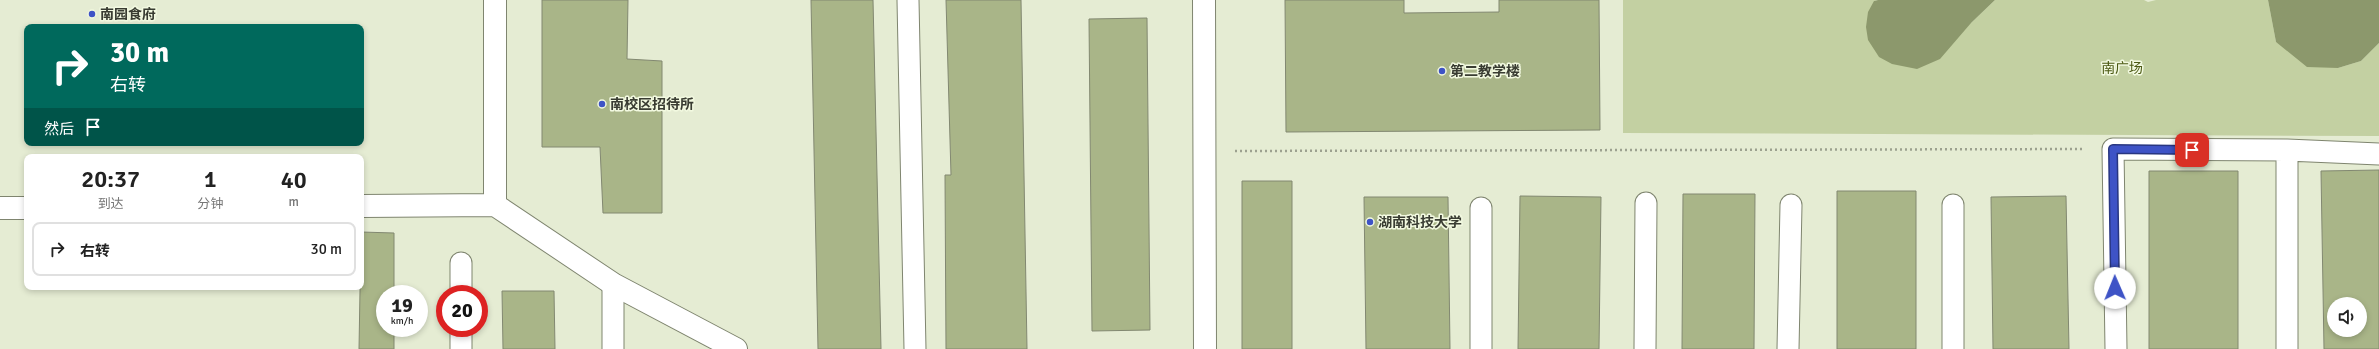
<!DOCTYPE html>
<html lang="zh">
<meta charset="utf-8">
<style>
:root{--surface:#fff;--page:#f6f6f6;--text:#222;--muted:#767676;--line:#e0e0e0}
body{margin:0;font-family:Signika,"Noto Sans SC",sans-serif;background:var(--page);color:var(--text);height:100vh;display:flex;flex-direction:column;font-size:15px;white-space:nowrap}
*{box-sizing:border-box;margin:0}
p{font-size:13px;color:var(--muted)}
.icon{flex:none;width:22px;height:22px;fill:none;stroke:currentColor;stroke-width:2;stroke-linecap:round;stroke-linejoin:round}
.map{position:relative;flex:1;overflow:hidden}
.sheet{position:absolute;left:24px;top:154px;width:340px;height:136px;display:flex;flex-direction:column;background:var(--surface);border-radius:8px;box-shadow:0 2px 6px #0003}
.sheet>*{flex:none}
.guide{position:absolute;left:24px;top:24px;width:340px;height:122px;border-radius:8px;box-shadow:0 2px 6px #0003;background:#00695c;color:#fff;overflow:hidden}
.buttons{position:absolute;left:2327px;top:297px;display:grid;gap:8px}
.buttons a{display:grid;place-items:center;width:40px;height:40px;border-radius:50%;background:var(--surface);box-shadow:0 2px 6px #0003;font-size:20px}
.speed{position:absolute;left:376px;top:285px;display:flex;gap:8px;font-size:20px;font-weight:700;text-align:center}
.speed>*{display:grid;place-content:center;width:52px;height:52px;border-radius:50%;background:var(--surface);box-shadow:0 2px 6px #0003;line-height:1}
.speed small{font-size:10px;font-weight:400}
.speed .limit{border:6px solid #d22;background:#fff;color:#111}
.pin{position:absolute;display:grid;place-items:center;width:34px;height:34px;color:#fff;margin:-17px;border-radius:8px;box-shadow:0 2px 6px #0006}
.me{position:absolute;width:44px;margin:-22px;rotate:359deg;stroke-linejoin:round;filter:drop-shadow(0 0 3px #0008)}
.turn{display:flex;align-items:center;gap:14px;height:84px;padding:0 20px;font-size:18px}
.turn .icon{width:52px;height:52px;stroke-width:2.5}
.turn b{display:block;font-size:28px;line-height:34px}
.then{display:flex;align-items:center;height:38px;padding:0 20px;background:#0003;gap:8px;font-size:15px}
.eta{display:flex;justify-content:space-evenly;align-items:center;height:68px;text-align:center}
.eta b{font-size:24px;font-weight:600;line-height:28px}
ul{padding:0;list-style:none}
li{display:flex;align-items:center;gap:12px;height:54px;margin:0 8px 6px;padding:0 12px;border:2px solid var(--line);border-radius:8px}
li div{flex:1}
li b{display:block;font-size:15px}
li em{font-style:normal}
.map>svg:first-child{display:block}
.green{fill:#c3d0a2}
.water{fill:#8c986c}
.building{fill:#a9b588;stroke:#828871;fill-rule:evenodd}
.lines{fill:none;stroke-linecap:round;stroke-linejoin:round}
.lane-casing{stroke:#7f856f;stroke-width:23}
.street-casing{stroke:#7f856f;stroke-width:24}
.path{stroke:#9ca18f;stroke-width:2.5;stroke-dasharray:2 3;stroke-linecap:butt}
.lane{stroke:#fff;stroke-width:21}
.street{stroke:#fff;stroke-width:22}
.route-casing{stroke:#283681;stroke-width:10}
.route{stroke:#3e53c6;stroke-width:7}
.poi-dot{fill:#3e53c6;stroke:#f2f9e0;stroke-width:1.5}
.labels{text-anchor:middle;stroke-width:3;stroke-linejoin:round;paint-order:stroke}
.poi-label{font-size:14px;font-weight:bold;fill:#393c32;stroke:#f2f9e0;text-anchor:start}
.park-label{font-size:14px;fill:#4b5913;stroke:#f2f9e0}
</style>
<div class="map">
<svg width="2379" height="349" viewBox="0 0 2379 349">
<rect width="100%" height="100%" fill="#e5ecd3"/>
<!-- green -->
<path class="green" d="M1623,0H1878L1874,1L1971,23L1995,0H2144L2148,2L2156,0H2268L2276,42L2338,68L2361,61L2379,43V136L1623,133Z"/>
<!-- water -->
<path class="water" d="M1878,0H1995L1971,23L1940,59L1917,69L1892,64L1879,57L1868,40L1866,27L1868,12L1874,1Z
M2268,0H2379V43L2361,61L2338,68L2307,67L2276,42Z"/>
<!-- building -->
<path class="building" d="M542,0H628L627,59L662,61V213H603L600,147H542Z
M811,0H873L881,349H818Z
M946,0H1021L1027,349H946L945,175H951Z
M1285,0H1404V13L1499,12V0H1599L1600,130L1286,132Z
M1147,18L1150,330L1092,331L1089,19Z
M2379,170V349H2324L2321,171ZM2334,304H2360V330H2334Z
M2149,171H2238V349H2149Z
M1242,181H1292V349H1242Z
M1837,191H1916V349H1837Z
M1683,194H1755L1754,349H1682Z
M1520,196L1601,197L1599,349H1518Z
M2066,196L2069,349H1993L1991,197Z
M1364,197H1448L1450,349H1366Z
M361,232L394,233V294H385V328H394V349H359Z
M502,291H554L555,349H503Z"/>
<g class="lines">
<defs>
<path id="lane" d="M908,0L915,349
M2287,150V349
M1481,208V349
M461,263V294
M613,284V349
M461,328V349
M1645,349L1646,203
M1788,349L1791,205
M1953,349V205
M2116,349L2113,149L2287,150L2379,154"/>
<path id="street" d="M495,0V205
M1204,0L1205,349
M361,206L495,205L613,284L736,349
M0,208H27"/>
</defs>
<!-- lane casing -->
<use href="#lane" class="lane-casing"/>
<!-- street casing -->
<use href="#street" class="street-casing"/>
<!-- path -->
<path class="path" d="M1235,151L2084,149"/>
<!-- lane -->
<use href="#lane" class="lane"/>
<!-- street -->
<use href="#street" class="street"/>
</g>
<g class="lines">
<defs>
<path id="route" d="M2115,288L2113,149L2192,150"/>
</defs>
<!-- route casing -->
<use href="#route" class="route-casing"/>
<!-- route -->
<use href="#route" class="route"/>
</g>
<!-- markers -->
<g class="poi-dot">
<circle cx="92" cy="14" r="4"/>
<circle cx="1442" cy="71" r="4"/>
<circle cx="602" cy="104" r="4"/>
<circle cx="1370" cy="222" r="4"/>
</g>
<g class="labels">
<!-- poi labels -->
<g class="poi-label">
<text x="100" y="19">南园食府</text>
<text x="1450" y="76">第二教学楼</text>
<text x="610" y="109">南校区招待所</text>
<text x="1378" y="227">湖南科技大学</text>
</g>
<!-- park labels -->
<g class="park-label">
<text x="2122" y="73">南广场</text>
</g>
</g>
</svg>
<div class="buttons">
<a><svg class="icon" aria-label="sound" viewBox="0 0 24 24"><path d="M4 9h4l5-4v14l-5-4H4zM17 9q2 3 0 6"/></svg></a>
</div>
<div class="speed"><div>19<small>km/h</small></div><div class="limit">20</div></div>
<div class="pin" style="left:2192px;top:150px;background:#d93025"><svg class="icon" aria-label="arrive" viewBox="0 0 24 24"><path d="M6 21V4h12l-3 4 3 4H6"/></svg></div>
<svg class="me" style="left:2115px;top:288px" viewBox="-20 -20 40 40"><circle r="19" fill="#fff"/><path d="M0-13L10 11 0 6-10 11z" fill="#3e53c6"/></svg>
<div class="guide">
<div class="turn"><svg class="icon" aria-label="right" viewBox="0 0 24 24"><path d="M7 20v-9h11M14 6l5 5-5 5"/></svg><div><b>30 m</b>右转</div></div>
<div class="then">然后<svg class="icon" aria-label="arrive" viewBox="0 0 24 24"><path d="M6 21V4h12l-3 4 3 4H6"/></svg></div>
</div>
<section class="sheet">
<div class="eta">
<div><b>20:37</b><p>到达</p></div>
<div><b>1</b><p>分钟</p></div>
<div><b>40</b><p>m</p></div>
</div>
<ul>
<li><svg class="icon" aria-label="right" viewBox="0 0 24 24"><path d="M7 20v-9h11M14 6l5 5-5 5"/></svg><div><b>右转</b></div><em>30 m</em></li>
</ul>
</section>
</div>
